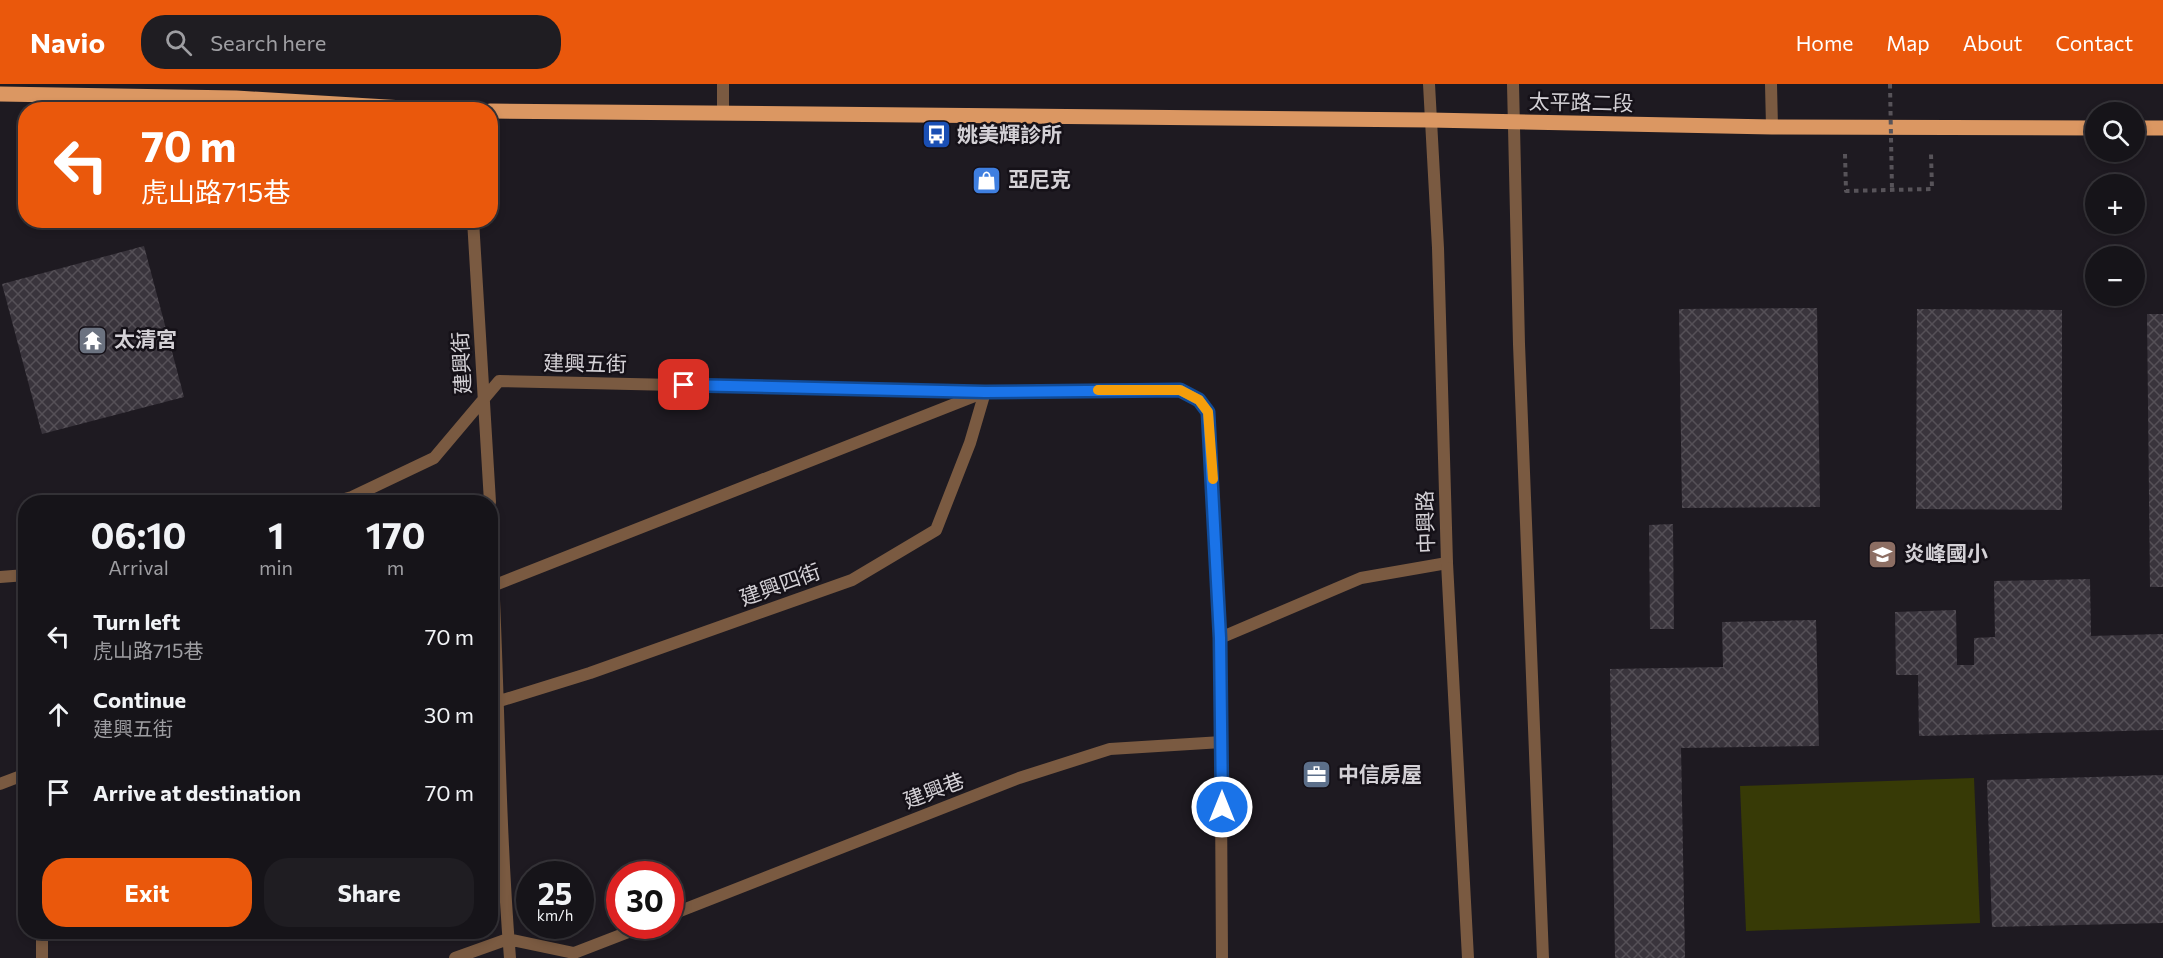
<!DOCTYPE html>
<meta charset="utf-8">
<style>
:root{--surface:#161419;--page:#1f1d22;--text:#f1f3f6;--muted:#9e9ea2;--line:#353338;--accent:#ea580c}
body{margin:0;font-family:Commissioner,"Noto Sans TC",sans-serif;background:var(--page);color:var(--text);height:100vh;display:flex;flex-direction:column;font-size:22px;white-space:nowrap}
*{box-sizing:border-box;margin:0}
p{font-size:20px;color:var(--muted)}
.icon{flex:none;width:33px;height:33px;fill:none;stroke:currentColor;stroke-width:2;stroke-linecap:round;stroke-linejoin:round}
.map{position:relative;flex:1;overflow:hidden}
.sheet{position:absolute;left:18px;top:411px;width:480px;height:444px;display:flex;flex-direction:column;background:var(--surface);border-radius:24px;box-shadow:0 3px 9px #0003,0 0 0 2px var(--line)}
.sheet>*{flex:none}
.guide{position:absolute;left:18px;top:18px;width:480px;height:126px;border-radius:24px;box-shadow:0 3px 9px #0003,0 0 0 2px var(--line);background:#ea580c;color:#fff;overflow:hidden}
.controls{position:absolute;left:2085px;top:18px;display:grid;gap:12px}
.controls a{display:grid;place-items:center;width:60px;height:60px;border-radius:50%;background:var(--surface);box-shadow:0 3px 9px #0003,0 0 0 2px var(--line);font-size:30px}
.speed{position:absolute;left:516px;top:777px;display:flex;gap:12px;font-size:30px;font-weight:700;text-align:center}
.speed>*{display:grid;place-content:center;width:78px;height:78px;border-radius:50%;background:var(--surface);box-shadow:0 3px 9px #0003,0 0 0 2px var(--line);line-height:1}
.speed small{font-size:15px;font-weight:400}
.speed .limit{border:9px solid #d22;background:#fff;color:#111}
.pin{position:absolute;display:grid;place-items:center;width:51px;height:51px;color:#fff;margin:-26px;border-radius:12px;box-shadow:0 3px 9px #0006}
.me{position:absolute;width:66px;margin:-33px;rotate:0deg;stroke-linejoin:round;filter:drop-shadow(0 0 4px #0008)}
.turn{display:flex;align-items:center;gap:21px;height:126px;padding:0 24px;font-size:27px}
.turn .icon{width:78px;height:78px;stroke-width:2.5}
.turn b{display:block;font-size:42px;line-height:51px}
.eta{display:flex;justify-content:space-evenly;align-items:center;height:102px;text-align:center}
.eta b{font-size:36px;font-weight:700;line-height:42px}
.cta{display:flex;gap:12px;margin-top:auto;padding:12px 24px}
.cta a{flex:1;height:69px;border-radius:24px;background:var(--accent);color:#fff;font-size:24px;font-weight:700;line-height:69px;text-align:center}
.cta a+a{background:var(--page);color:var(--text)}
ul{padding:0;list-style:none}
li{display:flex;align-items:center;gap:18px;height:78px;padding:0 24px}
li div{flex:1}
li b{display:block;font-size:22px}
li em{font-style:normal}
header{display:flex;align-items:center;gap:36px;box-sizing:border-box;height:84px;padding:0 30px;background:var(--accent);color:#fff}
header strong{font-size:28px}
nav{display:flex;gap:33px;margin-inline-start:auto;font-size:21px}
.search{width:420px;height:54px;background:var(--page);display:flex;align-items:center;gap:15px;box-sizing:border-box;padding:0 21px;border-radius:24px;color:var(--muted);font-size:22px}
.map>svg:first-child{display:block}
.garden{fill:#373a06}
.building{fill:url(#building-cross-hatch)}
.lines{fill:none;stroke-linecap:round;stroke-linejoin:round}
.path{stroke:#575359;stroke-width:4;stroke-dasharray:4.5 4.5;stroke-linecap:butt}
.service{stroke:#7a5a41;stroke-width:12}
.minor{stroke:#7a5a41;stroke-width:12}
.tertiary{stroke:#7a5a41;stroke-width:12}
.primary{stroke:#db9762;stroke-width:15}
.path-bridge{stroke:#575359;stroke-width:4;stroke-dasharray:4.5 4.5;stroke-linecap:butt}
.route-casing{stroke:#114b97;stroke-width:15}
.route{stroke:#1a73e8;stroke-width:10}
.slow{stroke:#f59e0b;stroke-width:10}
.labels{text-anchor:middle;stroke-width:5;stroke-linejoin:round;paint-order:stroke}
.street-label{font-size:21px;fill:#d4d1d6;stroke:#151118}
.poi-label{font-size:21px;font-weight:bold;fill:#d4d1d6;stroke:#151118;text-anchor:start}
</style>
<header>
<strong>Navio</strong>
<div class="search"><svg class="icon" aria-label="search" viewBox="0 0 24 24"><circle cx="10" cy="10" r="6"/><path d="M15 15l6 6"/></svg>Search here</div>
<nav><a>Home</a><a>Map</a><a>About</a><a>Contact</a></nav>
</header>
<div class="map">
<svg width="2163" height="874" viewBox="0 0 2163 874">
<defs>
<pattern id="building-cross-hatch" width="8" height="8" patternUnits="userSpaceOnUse" patternTransform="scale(1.5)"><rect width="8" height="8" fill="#39343c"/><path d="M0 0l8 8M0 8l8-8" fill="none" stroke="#555057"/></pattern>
</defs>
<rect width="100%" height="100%" fill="#1e1a21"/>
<!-- garden -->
<path class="garden" d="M1974,694L1980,839L1746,847L1740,702Z"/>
<!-- building -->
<path class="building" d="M144,162L184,313L42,350L2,200Z
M1817,224L1820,423L1682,424L1679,225Z
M1917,225L2062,226V426L1916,425Z
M2147,230H2163V503H2150Z
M1673,440L1674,545H1650L1649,441Z
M2090,495L2091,552L2163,550V646L1919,652L1918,591H1896L1895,528L1956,526L1957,581H1974V554L1995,553L1994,497Z
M1816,536L1819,662L1681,664L1685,874H1615L1610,585L1723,583L1722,538Z
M2163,691V839L1992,843L1987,696Z"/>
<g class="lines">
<!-- path -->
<path class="path" d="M1845,70L1846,107L1932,105L1931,70"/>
<!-- service -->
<path class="service" d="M723,30V0
M490,503L985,308
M1220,554L1361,494L1447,479
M0,700L26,690"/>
<!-- minor -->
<path class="minor" d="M1771,0L1772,43
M473,136L490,418
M334,418L352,413L434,374L499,297L985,308L1180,306L1199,316L1208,328L1220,554L1222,874
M490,434C499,581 498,728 510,874
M0,493L26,491
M490,620L590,589L852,496L936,446L970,359L985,308
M670,831L1019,694L1110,665L1222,658
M42,848V874
M455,874L508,855L574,869L644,842"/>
<!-- tertiary -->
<path class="tertiary" d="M1429,0L1438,164L1447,479L1468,874
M1513,0L1519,260L1543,874"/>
<!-- primary -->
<path class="primary" d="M0,10L236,14L437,26
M490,27L1430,36L1772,43L2096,44
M2134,44H2163"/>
<!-- path-bridge -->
<path class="path-bridge" d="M1890,0L1892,106"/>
</g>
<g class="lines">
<defs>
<path id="route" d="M684,301L985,308L1180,306L1199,316L1208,328L1220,554L1222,723"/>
</defs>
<!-- route casing -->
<use href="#route" class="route-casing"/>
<!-- route -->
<use href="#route" class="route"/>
<!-- slow -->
<path class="slow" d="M1098,306H1180L1199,316L1208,328L1213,395"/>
</g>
<!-- icons -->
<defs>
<symbol id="bus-square" viewBox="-11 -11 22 22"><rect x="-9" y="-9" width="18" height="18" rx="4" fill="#1a4fb4" stroke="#151118"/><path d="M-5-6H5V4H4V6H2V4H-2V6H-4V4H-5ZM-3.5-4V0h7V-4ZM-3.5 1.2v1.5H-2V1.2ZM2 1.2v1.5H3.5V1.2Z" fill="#fff"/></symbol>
<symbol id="shop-square" viewBox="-11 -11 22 22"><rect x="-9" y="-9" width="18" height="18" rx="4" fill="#3f7fe0" stroke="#151118"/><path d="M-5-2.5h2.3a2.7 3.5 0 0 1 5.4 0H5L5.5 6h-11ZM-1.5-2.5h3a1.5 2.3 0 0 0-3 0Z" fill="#fff"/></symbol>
<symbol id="temple-square" viewBox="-11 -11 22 22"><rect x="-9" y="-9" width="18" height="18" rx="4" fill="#6b7280" stroke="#151118"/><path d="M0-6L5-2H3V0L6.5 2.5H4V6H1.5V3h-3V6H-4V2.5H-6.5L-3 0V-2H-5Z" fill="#fff"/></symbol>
<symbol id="school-square" viewBox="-11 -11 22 22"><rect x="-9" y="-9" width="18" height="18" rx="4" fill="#8d6e63" stroke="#151118"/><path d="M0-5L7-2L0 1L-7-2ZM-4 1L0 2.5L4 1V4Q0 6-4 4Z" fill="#fff"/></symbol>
<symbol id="office-square" viewBox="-11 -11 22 22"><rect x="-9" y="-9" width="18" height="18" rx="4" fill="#5c6f8a" stroke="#151118"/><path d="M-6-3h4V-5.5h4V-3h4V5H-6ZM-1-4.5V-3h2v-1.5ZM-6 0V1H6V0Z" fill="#fff"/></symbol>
</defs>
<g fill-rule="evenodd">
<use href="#bus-square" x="920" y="34" width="33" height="33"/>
<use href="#shop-square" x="970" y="80" width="33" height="33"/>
<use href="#temple-square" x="76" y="240" width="33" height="33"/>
<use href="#school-square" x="1866" y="454" width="33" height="33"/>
<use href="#office-square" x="1300" y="674" width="33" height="33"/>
</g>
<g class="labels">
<!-- street labels -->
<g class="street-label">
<text transform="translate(1581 19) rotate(1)" y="7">太平路二段</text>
<text transform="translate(462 279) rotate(-93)" y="7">建興街</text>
<text transform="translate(585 280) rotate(1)" y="7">建興五街</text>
<text transform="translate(1426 438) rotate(-92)" y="7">中興路</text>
<text transform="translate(780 501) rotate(-20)" y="7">建興四街</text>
<text transform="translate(934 707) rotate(-21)" y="7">建興巷</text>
</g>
<!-- poi labels -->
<g class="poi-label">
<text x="957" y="58">姚美輝診所</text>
<text x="1008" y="103">亞尼克</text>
<text x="114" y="263">太清宮</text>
<text x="1904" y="477">炎峰國小</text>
<text x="1338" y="698">中信房屋</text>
</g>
</g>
</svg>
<div class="controls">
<a><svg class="icon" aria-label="search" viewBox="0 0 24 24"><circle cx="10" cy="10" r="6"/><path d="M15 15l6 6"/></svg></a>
<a>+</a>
<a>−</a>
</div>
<div class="speed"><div>25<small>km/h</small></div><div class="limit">30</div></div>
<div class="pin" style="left:684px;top:301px;background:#d93025"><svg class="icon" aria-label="arrive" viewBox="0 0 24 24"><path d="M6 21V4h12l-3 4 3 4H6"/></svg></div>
<svg class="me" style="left:1222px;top:723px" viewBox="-20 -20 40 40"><circle r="17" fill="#1a73e8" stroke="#fff" stroke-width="3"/><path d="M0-11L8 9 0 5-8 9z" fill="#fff"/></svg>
<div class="guide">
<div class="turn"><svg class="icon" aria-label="left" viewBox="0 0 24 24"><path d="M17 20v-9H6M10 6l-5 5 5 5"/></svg><div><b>70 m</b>虎山路715巷</div></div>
</div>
<section class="sheet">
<div class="eta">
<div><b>06:10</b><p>Arrival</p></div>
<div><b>1</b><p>min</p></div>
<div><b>170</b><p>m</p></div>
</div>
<ul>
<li><svg class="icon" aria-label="left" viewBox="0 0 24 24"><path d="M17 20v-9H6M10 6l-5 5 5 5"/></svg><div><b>Turn left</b><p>虎山路715巷</p></div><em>70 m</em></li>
<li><svg class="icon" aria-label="ahead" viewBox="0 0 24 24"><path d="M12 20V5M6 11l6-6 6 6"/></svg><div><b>Continue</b><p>建興五街</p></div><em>30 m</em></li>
<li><svg class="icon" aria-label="arrive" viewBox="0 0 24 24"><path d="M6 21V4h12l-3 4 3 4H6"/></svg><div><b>Arrive at destination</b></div><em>70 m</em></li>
</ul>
<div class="cta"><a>Exit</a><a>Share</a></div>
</section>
</div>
